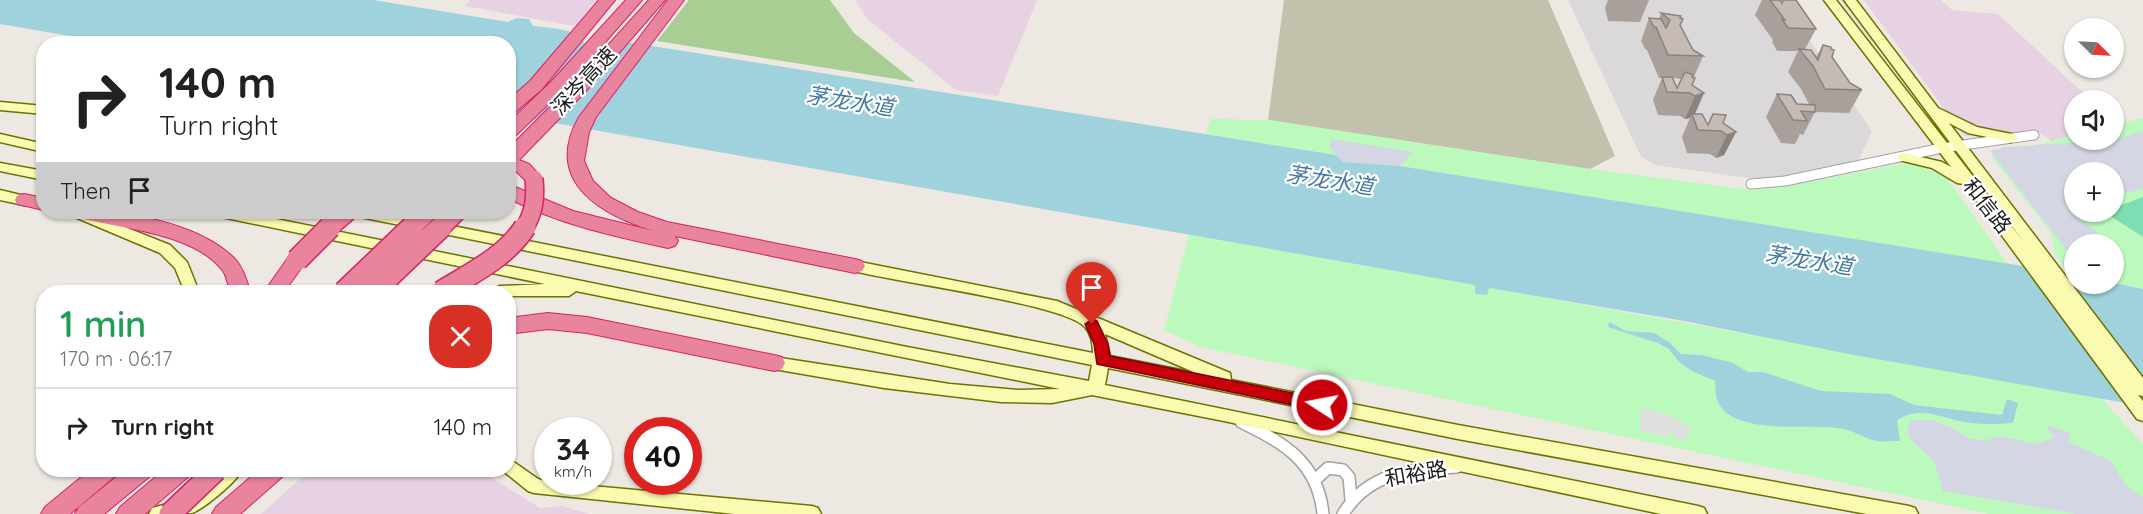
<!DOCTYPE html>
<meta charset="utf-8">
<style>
:root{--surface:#fff;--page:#f6f6f6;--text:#202124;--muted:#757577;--line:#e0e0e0}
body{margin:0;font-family:Quicksand,"Noto Sans SC",sans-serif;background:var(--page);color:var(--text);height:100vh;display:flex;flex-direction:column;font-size:22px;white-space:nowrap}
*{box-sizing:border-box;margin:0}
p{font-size:20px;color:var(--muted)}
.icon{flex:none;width:33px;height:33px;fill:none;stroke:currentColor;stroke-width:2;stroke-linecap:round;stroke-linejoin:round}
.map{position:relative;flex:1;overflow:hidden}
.panel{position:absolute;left:36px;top:285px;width:480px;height:192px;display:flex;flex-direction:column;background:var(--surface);border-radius:24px;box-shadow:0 2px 4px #0004}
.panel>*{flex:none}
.banner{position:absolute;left:36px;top:36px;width:480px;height:183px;border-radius:24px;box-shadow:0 2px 4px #0004;background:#fff;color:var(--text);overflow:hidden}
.needle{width:39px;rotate:114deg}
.buttons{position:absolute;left:2064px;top:18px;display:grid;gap:12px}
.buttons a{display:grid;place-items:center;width:60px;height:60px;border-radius:50%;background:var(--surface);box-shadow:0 2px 4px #0004;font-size:30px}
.speed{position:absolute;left:534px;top:417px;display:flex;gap:12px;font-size:30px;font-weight:700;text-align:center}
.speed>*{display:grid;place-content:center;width:78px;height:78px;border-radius:50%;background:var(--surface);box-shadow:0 2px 4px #0004;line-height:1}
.speed small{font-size:15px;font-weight:400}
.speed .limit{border:9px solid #d22;background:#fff;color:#111}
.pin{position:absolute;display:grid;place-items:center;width:51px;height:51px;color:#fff;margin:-62px -26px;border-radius:50% 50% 50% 0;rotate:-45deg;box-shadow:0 0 6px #0007}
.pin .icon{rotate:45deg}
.me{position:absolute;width:66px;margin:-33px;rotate:281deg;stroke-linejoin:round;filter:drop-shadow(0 0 4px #0008)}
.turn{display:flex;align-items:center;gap:21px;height:126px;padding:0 24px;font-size:27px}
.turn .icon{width:78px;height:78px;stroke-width:2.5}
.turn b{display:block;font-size:42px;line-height:51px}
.then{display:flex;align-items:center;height:57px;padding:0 24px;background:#0003;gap:12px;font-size:22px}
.round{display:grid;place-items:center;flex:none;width:63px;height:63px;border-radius:24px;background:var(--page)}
.summary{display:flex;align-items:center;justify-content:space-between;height:102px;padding:0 24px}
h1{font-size:36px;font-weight:600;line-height:45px;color:#1e9e55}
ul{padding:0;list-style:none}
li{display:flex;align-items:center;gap:18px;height:78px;padding:0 24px;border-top:2px solid var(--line)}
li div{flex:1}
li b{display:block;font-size:22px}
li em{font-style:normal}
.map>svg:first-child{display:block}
.residential{fill:#dad8d8}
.industrial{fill:#e7d2e4}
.construction{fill:#c2c1ac}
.forest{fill:#a8ce94}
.park{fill:#bbfabc;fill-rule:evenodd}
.pitch{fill:#7cdfb3}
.parking{fill:#dfdfdf}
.plaza{fill:#d5d6e3}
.water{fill:#9fd2dd}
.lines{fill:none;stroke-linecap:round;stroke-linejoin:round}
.street-far1-casing{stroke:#a2a2a2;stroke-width:11}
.street-casing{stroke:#a2a2a2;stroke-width:14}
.secondary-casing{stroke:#6d7302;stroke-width:3}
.highway-casing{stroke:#da1f6a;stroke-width:2}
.street-far1{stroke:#fff;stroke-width:9}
.street{stroke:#fff;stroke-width:11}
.secondary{fill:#fbfab1;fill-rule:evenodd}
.highway{fill:#e8859d;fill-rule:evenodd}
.highway-bridge-far1-casing{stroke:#da1f6a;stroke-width:20;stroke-linecap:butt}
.highway-bridge-casing{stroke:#da1f6a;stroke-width:24;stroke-linecap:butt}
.highway-bridge-far1{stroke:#e8859d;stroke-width:17}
.highway-bridge{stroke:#e8859d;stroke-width:21}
.wall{fill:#a9a09b;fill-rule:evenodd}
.shaded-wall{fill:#8a827e}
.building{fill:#c5bab4;stroke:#8a827e;stroke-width:1.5}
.route{fill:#c7000b;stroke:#810007;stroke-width:1.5}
.labels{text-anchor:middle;stroke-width:4.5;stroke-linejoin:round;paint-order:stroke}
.street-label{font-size:21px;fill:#1b1b1b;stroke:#fff}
.water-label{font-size:22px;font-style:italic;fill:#447aa4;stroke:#fff}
</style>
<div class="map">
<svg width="2143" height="514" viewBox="0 0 2143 514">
<rect width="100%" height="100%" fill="#ede8e1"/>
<!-- residential -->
<path class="residential" d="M1568,0H1782L1872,131L1858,161L1774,179L1748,178L1656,165L1641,157Z"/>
<!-- industrial -->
<path class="industrial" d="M470,0H597L574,26L465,6Z
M855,0H1037L998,96L956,90L868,20Z
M1864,0H1941L1952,10L1998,14L2091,100H2074V140L2058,146L2039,132L1964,136Z
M310,470H479L540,508L561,506L590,514H261Z"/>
<!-- construction -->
<path class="construction" d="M1284,0H1548L1615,156L1590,169L1268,120Z"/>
<!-- forest -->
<path class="forest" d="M689,0H830L854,33L915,82L657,41Z"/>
<!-- park -->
<path class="park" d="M2143,118V361L2114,284V244H2074V278L2055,254L2051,233L1991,156L2074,135V140H2114V125ZM2074,172H2114V212H2074Z
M1211,119L1268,120L1590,169L1750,190L1783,187L1902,164L1918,166L1946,177L2008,264L1400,166L1343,162L1336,155L1206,134Z
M1189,235L1476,285V294L1487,295L1489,288L2100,397L2143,444V514H1989L1201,347L1164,330Z"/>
<!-- pitch -->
<path class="pitch" d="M2143,197V237L2104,212H2114V208Z"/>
<!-- parking -->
<path class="parking" d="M1640,408L1670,415L1692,429L1682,442L1670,432L1666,437L1640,430Z"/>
<!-- plaza -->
<path class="plaza" d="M2143,131V189L2114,195V172H2074V204L2064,207L2113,244H2074V253L2068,252L1990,151L2006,147L2114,140Z
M1331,139L1413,152L1400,166L1343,162L1330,148Z
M1911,420H1932L1954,429L1970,439L1986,440L2000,436L2036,444L2054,438L2046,425L2071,433L2069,442L2111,461L2124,483L2135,493L2143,497V514H2076L1943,491L1934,461L1911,440L1907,430Z"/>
<!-- water -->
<path class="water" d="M0,0H373L508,22L517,18L529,19L533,26C548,28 579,28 585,44L589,45L633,43L1336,155L1343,162L1400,166L2073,274L2074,284L2114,283L2143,289V406L1854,355L1679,320L1489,288L1487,295L1475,294V285L509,115L508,44L111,43L0,24Z
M1609,322L1626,331L1654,333L1670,343L1681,354L1702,355L1733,363L1748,372H1763L1821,391L1890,394L1914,405L2002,415L2007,399L2018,403L2013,423C1998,424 1981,425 1965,422C1940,418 1922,405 1897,420L1900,441C1893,441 1885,442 1877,441C1864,439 1855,430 1838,428C1808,424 1736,435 1719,404C1715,398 1716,388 1715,381L1692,371L1680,363L1669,349L1658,343L1608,327Z"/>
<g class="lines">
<defs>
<path id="street-far1" d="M1751,184L1785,181L1942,148L2034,135"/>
<path id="street" d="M1241,422C1284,443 1318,462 1323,514
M1316,479L1328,468L1343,470L1349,477L1351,499
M1343,514C1370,471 1410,470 1457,467"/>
<path id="secondary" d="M1824,0H1836L2024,242L1844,0H1856L1938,108L1977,127L2016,135L2018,138L2011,142L1968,133L1949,123L2143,378V396L2138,395L2143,401V421L2137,419L1964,184L1957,183L1932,168L1899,160L1897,157L1899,154L1904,153L1942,162L1951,167Z
M0,102L44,106V114L0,110Z
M0,134L44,144V152L0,142Z
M0,163L44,171V180L0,171Z
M0,190L29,197L31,200L24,205L0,200Z
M68,212H87L170,245L187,262L199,292H185L175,268L160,253L70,215Z
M214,212H242L907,347L1089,381L1092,365L360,217L353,212H382L1093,353C1093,344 1091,334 1085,327C1063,303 892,282 850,270L847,266L855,261L1057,301L1230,373L1231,380L1458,425L1909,506L1915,508L1918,514H1867L1458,439L1108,368L1105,385L1698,506L1704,508L1707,514H1661L1224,421L1092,395L1052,403L1001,402L884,388L774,369L768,367L766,363L768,359L774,357L950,384L1018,390L1060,389L576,291L569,296H508V292H492L495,288L500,286L545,284L221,217ZM1105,334L1196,373L1110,356Z
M508,458L538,479L548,482L812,506L818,508L821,514H735L534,493L528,491L502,470H508Z
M221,470H242C236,482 205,508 192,513C180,514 161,514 149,514L152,508L182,500Z"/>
<path id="highway" d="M599,0H615L542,89L514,113L508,114V100L530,81Z
M626,0H642L564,89L514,137L508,138V123L552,81Z
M649,0H665L585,92L519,160L529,164L543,179L540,183H528L517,172L508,169V149L573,84Z
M668,0H684L596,117L589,132L584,161L593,181L611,198L638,212L667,222L855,259L862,261L865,266L862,271L855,273L675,236L678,241L675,246L668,248C613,236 558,224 508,198V184L573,211L662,233C606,218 541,184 579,117Z
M24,194L44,198V210L17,204L15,200L17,196Z
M70,212C117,207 200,223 235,259C243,268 247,280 250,292H230C228,285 227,277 223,271C193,231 116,229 72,216Z
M297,253L304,255L307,260L284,292H264L290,255Z
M548,313L587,317L774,355L782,357L785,363L782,369L774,371L587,333L548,329L508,334V318Z
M90,470H118L114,477L70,514H41L45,507Z
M125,470H153L149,477L104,514H75L79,507Z
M164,470H192L188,477L145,514H116L120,507Z
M259,470H286L282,477L240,514H212L216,507Z"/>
</defs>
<!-- street-far1 casing -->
<use href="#street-far1" class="street-far1-casing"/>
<!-- street casing -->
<use href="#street" class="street-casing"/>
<!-- secondary casing -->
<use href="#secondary" class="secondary-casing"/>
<!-- highway casing -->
<use href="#highway" class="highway-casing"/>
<!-- street-far1 -->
<use href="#street-far1" class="street-far1"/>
<!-- street -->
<use href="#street" class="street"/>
<!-- secondary -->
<use href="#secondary" class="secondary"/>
<!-- highway -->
<use href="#highway" class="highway"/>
<defs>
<path id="highway-bridge-far1" d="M328,229L348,212
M411,229L428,212
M440,229L457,212
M524,229C534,212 536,199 534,179"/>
<path id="highway-bridge" d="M297,260L330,227
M344,292L412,227
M373,292L441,227
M441,292C470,274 506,257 525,227
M170,514L216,470"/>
</defs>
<!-- highway-bridge-far1 casing -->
<use href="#highway-bridge-far1" class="highway-bridge-far1-casing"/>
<!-- highway-bridge casing -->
<use href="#highway-bridge" class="highway-bridge-casing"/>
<!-- highway-bridge-far1 -->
<use href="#highway-bridge-far1" class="highway-bridge-far1"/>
<!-- highway-bridge -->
<use href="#highway-bridge" class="highway-bridge"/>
</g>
<!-- wall -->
<path class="wall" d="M1608,0H1649L1640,22L1608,21L1605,8Z
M1762,0H1780L1782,2L1783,0L1816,29L1805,49L1816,57L1823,45L1831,49L1832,57L1850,83L1862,90L1849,113L1815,112L1803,135L1800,134L1795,144L1781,143L1766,117L1777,94L1797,104H1809L1801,89L1788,72L1798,51H1777L1772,42L1773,40L1755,15Z
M1661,13L1683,19L1680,26L1693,50L1703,56L1694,77L1692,85L1704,93L1695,114L1708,125L1723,123L1736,132L1724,155L1716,158L1710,154L1687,153L1682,137L1690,118L1685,119L1680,116L1658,115L1653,100L1662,78H1659L1647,50L1645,49L1641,41L1649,18L1659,19ZM1673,78L1682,79L1677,88Z"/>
<!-- shaded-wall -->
<path class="shaded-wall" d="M1704,93L1694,116L1692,114L1690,118L1685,119L1695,96Z
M1736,132L1724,155L1716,158L1727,135Z"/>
<!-- building -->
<path class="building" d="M1770,0H1780L1782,3L1783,0H1796L1816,29L1788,28L1782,19L1785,20Z
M1661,13L1681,16L1680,18L1683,19L1680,25L1693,50L1703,56L1668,55L1656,27H1654L1649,18L1661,19L1666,28L1670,20Z
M1823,45L1831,47V49L1834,50L1832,57L1850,83L1862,90L1825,89L1813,66L1799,49L1811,50L1818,60Z
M1685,72L1693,75L1692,77L1695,78L1692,85L1704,93L1695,96L1690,93L1667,92L1662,77H1672L1677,88Z
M1777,94L1791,95L1797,104L1815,105V112L1801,111L1807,121L1793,120Z
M1692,114H1702L1708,125L1713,114L1726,115L1723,123L1736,132L1727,135L1721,131L1698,130Z"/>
<!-- route -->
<path class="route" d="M1092,319L1097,321L1108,344L1110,356L1322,399L1328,401L1330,405L1328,409L1322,411L1097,364L1094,344L1085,324Z"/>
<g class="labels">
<!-- street labels -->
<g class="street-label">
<text transform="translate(584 81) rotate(-47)" y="7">深岑高速</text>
<text transform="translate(1987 206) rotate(52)" y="7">和信路</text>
<text transform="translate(1416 474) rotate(-10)" y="7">和裕路</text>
</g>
<!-- water labels -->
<g class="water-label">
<text transform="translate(850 101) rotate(9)" y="8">茅龙水道</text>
<text transform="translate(1330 180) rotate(9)" y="8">茅龙水道</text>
<text transform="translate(1809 260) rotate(9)" y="8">茅龙水道</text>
</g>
</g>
</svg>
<div class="buttons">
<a><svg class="needle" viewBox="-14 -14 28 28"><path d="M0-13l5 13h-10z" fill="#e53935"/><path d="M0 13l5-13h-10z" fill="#757577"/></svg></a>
<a><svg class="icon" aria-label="sound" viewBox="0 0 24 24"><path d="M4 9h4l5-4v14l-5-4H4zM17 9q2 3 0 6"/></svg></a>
<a>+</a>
<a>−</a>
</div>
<div class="speed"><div>34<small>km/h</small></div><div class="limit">40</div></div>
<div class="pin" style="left:1092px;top:324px;background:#d93025"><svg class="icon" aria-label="arrive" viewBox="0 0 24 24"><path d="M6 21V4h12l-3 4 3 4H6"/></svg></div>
<svg class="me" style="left:1322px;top:405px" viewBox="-20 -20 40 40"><circle r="17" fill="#c7000b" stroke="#fff" stroke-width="3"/><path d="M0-11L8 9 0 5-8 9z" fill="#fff"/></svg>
<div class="banner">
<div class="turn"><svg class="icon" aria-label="right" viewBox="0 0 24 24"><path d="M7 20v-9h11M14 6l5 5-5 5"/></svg><div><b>140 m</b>Turn right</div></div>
<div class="then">Then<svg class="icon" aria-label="arrive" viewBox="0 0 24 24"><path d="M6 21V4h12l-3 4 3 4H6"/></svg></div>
</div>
<section class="panel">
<div class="summary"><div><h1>1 min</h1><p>170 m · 06:17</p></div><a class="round" style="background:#d93025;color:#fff"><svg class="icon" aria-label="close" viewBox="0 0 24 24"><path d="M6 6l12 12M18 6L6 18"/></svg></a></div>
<ul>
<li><svg class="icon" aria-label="right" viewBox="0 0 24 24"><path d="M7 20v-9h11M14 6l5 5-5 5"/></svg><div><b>Turn right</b></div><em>140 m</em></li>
</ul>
</section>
</div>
